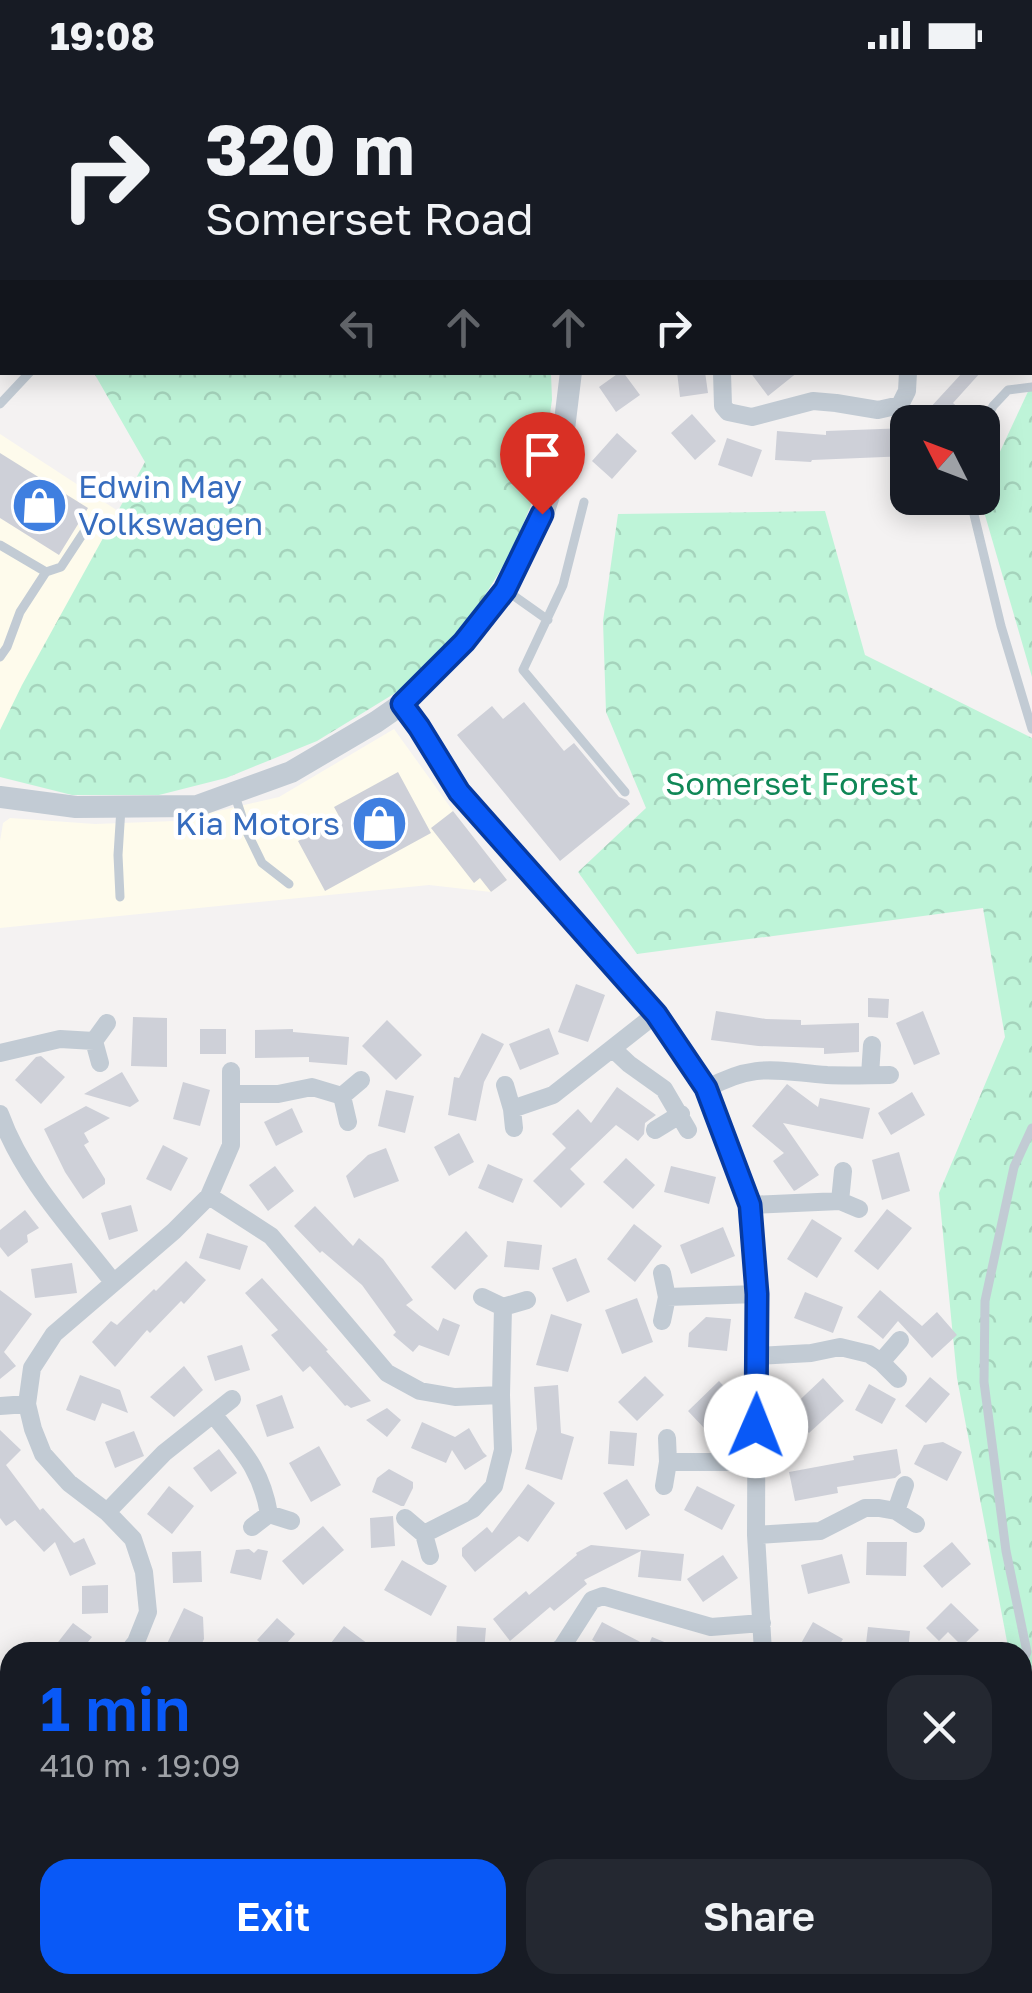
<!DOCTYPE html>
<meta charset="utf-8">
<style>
:root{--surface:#171b24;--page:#242831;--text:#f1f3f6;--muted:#9ea1a6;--accent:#0959f7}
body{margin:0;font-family:"Golos Text",sans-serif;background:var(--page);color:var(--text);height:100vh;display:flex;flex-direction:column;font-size:38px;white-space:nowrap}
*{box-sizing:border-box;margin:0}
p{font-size:32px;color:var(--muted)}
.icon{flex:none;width:55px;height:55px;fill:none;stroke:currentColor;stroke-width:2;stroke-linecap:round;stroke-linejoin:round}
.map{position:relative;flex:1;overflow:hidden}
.panel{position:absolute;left:0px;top:1572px;width:1032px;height:352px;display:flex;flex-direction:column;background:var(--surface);border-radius:30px 30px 0 0;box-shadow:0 5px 25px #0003}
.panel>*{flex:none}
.guide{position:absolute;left:0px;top:0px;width:1032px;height:305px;box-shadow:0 5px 25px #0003;background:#171b24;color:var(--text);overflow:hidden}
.needle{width:65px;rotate:312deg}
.controls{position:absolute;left:890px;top:335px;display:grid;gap:20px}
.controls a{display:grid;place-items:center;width:110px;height:110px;border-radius:20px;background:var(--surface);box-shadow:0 5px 25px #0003;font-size:50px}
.pin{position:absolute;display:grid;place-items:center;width:85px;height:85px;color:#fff;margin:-102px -42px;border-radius:50% 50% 50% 0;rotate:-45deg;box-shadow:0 0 10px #0007}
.pin .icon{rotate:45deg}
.me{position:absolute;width:110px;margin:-55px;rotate:1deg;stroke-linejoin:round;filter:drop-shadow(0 0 8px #0008)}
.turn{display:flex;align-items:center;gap:35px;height:210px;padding:0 40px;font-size:45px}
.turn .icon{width:130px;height:130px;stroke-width:2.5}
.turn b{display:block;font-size:70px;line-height:85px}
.lanes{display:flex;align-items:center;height:95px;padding:0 40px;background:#0003;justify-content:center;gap:50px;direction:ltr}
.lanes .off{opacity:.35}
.round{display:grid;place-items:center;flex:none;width:105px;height:105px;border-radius:30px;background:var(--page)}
.summary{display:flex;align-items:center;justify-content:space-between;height:170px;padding:0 40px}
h1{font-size:60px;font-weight:600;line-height:75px;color:var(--accent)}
.cta{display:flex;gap:20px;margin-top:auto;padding:20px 40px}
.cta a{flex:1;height:115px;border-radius:30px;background:var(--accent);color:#fff;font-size:40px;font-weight:600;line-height:115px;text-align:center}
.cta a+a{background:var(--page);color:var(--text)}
.status{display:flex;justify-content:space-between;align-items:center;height:70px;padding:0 50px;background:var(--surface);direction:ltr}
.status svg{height:28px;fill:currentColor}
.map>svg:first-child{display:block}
.commercial{fill:#fefbec}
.forest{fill:url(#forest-crowns)}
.building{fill:#ced0d8}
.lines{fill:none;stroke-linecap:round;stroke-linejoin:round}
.service{stroke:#c2cbd4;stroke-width:9}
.minor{stroke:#c2cbd4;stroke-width:18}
.tertiary{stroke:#c2cbd4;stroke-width:22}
.route-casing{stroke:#063aa1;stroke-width:25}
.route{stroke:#0959f7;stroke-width:18}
.labels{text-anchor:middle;stroke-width:9;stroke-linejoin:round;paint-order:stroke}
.shop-label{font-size:32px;fill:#366cbe;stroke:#fff;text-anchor:start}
.park-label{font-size:32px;fill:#0f8756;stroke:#fff}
</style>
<div class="status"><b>19:08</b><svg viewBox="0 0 49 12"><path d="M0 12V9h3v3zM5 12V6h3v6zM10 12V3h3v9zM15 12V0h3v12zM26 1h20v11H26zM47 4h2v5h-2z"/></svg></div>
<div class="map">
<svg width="1032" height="1923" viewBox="0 0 1032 1923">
<defs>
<pattern id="forest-crowns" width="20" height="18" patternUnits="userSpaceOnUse" patternTransform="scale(2.5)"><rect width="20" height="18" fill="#bef4d8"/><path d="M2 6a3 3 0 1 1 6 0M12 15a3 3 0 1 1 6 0" fill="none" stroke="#a5d3bc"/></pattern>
</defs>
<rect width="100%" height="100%" fill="#f4f2f2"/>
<!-- commercial -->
<path class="commercial" d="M0,0H480L479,2H2V298L0,300Z
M0,364L118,441L0,664Z
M394,659L453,741L507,810L491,822L429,815L0,858V771L3,753L10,748L95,754L175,751L279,727Z"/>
<!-- forest -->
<path class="forest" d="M94,303H551L552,330L540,412L513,480L471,548L410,614L317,671L226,708L159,725H72L0,707V660L22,615L145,392Z
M1032,313V607L980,428H982L983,418Z
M825,441L865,585L1032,668V1923H889L892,1915H1022V1582H1009L957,1308L939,1123L1005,967L983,838L637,884L578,802L646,738L606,642L603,551L618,444Z"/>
<!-- building -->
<path class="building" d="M620,302H623L640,325L616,342L599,317Z
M677,302H705L708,323L680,327Z
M750,302H798L768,326Z
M963,302H981L953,333L964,343L955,352H917Z
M692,344L716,371L695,390L671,363Z
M908,358V386L812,390L811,392L775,390L777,361L826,365V361Z
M617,363L637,381L612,409L592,391Z
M727,368L762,380L752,407L718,395Z
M0,383L88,438L59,485L0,448Z
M524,632L564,681L574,673L619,727L627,730L630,734L560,791L457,665L492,636L503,649Z
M398,702L431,763L325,821L298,771L340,748L334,737Z
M453,741L507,810L491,822L480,808L474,813L431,758Z
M576,914L605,925L588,972L558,962Z
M868,928L889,929L888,948L868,947Z
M716,941L766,949L801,950V955L859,953V982L824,984V978L758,976L711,970Z
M923,941L940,984L914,995L896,953Z
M133,947L167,948V997L131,996Z
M387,950L422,985L396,1010L362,976Z
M549,958L559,984L520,1000L509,974Z
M200,959H226V984H200Z
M293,959V962L349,967L347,995L309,992V987L255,988V960Z
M482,963L504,974L484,1012L476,1051L448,1045L454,1007L459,1008Z
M41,986L65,1007L41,1034L15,1010L36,987Z
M122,1002L139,1031L130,1037L84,1024Z
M183,1012L210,1020L200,1056L173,1049Z
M787,1014L818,1037L820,1028L870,1038L863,1069L783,1053L819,1105L796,1120L794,1121L773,1091L784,1083L752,1056Z
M617,1017L656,1045L645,1053L644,1064L638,1071L616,1055L570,1099L585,1114L561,1138L533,1111L566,1078L552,1064L578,1039L591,1053Z
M386,1020L414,1026L405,1063L378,1056Z
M912,1022L925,1045L891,1065L878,1043Z
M86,1036L110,1048L84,1063L89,1072L84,1075L105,1109V1114L83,1129L65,1102L44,1059Z
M292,1038L303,1062L276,1076L264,1052Z
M459,1063L474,1092L449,1106L434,1077Z
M163,1075L188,1088L171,1121L146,1109Z
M386,1078L399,1111L354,1128L346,1106L368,1085Z
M899,1082L910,1121L882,1130L872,1090Z
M626,1088L655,1115L633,1139L603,1112Z
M488,1094L523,1109L513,1133L478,1118Z
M275,1096L294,1121L268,1141L249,1115Z
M671,1096L716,1107L709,1134L664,1122Z
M131,1135L138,1161L109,1170L101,1143Z
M315,1136L353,1176L359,1168L383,1189L413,1230L406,1235L438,1261L443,1248L460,1255L449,1286L419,1275L413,1282L393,1265L396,1262L362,1215L322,1181L320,1183L294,1156Z
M887,1139L912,1158L878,1200L854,1181Z
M25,1140L39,1158L27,1165L28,1172L8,1187L0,1177V1160Z
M812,1149L842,1168L817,1208L787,1189Z
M634,1154L662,1176L635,1212L607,1189Z
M723,1157L735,1186L691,1204L680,1175Z
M466,1161L488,1186L455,1220L431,1197Z
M207,1163L248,1176L240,1200L199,1188Z
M507,1171L542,1175L539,1200L504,1197Z
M576,1188L590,1222L567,1232L552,1198Z
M186,1191L206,1210L184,1234L181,1231L150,1263L147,1260L115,1297L92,1272L111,1251L117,1255L154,1219L156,1221Z
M72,1193L77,1223L35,1228L31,1199Z
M262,1208L328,1280L326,1281L371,1331L351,1338L347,1335L345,1336L310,1296L303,1302L271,1265L278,1260L245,1223Z
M0,1220L32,1244L4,1282L16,1296L0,1309Z
M880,1220L922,1256L937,1242L957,1265L932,1288L898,1251L883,1269L857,1247Z
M805,1222L843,1237L833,1263L794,1248Z
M637,1228L653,1272L622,1284L605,1240Z
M551,1244L582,1254L568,1302L536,1295Z
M706,1247L731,1249L727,1281L688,1277L689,1263Z
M242,1275L250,1300L215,1311L207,1286Z
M184,1296L203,1320L174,1347L150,1327Z
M80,1305L120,1320L128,1343L102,1333L95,1351L66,1340Z
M645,1306L664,1325L637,1351L618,1332Z
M930,1307L950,1324L926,1353L905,1336Z
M823,1308L844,1331L809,1363L788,1341Z
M719,1311L736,1329L705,1359L688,1341Z
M869,1314L896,1329L882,1354L855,1340Z
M558,1315L561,1363L574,1367L562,1410L525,1399L537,1359L534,1317Z
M282,1325L294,1358L267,1367L256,1335Z
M387,1338L401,1350L387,1367L366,1350Z
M422,1352L455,1367L469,1358L483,1382L487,1386L465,1400L452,1380L446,1393L411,1378Z
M0,1360L21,1380L6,1395L42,1443L40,1440L43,1438L74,1473L84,1468L96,1494L70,1506L55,1472L44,1482L15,1450L6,1456L0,1448Z
M134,1361L144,1386L115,1398L105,1372Z
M610,1361L637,1363L634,1396L608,1394Z
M943,1372L962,1382L947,1411L914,1394L924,1375Z
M319,1376L341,1415L311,1432L289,1393Z
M219,1379L237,1403L211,1422L193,1398Z
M897,1379L901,1403L895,1408L837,1417L838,1423L795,1431L789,1402L854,1390L853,1386Z
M389,1399L413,1412V1418L404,1436H401L372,1422L377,1408Z
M627,1409L650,1445L626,1460L603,1423Z
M528,1414L555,1433L528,1472L519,1466L475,1502L462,1486V1478L487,1457L492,1463Z
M169,1416L194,1436L172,1464L147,1444Z
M697,1416L735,1435L722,1460L684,1440Z
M393,1446L395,1476L371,1478L370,1448Z
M323,1456L344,1480L303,1515L282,1491Z
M867,1472H907L906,1506L866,1505Z
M952,1472L971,1494L942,1518L923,1496Z
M591,1475L684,1484L681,1511L638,1507L641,1481L584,1510L587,1514L554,1541L550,1537L510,1571L493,1549L526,1521L529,1525L577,1485L576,1483Z
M249,1479L254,1483L258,1479L268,1481L261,1510L230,1503L236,1480Z
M201,1481L202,1512L173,1513L172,1482Z
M842,1484L850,1513L808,1524L801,1495Z
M723,1485L738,1508L703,1532L687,1509Z
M402,1490L447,1516L431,1546L384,1520Z
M108,1515V1543L82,1544V1516Z
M951,1533L979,1560L962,1576L948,1562L939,1571L926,1558Z
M184,1538L203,1547L204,1569L198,1582H163Z
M277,1548L295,1564L279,1582H271L257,1570Z
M602,1552L648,1576L652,1567L689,1582H616L592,1570Z
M813,1552L843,1569L835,1582H810L799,1577Z
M73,1553L92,1567L80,1582H64L55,1576Z
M344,1556L360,1568L379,1582H324Z
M457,1556L486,1558L484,1582H456Z
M868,1557L910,1561L908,1582H865Z"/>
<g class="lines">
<!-- service -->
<path class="service" d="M458,2L459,0
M0,125L2,126
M0,334L30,302
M982,358L993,336L1008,320L1032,317
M970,428L1001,556L1032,659
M584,432L563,515L523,600L625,722
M0,475L46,502L61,497L84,462
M507,521L548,550
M0,587L7,577L20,542L46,502
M235,726L247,762L262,793L289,814
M120,827L118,785L121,738
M1022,1595L1027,1582L1006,1481L984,1312L985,1231L1014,1097L1032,1058
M911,1923L914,1915"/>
<!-- minor -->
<path class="minor" d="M840,0L845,2
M860,2L861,0
M1030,47L1032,45
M1030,126L1032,128
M0,266L2,264
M722,302L723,336L728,342L752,347L813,331L836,333L878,340L900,335L907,321L908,302
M402,634L419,657L459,722L656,944L706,1019L749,1135L757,1224L756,1465L763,1582
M613,979L629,994L664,1019L688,1060
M0,983L60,969L94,971
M100,993L94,971L107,953
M870,1005L872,975
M505,1015L512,1039L514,1058
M706,1019C755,992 775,1001 827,1005C848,1006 869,1005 890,1005
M232,1024H278L312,1017L342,1026
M512,1039L553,1025L656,944
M0,1044C23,1108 72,1159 113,1212
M348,1052L342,1026L361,1010
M655,1060L681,1044
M209,1126L271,1166L387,1303L420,1321L455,1327L501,1325
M840,1131L843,1101
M749,1135L840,1131L859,1139
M482,1227L503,1237L527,1230
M667,1227L757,1224
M662,1251L667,1227L662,1203
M757,1286L811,1283L840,1277L869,1284L881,1292L898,1309
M881,1292L900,1270
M0,1336L27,1334
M213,1344C241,1380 261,1397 269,1444
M668,1392H755
M664,1416L668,1392L667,1368
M896,1441L905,1415
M107,1442L164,1383L232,1329
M405,1448L424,1464L430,1486
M252,1457L269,1444L291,1451
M424,1464L473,1439L494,1416L503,1380L501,1325L503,1237
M756,1465L820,1461L865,1438H879L896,1441L916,1454
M128,1582L136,1572L148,1542L144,1502L133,1469L107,1442L69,1413L43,1384L33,1359L27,1334L32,1298L54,1264L174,1161L209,1126L231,1075V1001
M555,1582L562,1577L592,1530L603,1526L711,1557L762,1553
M0,1761L10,1757
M307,1915L310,1923
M53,1916L54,1923
M649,1923L657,1915"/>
<!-- tertiary -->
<path class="tertiary" d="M604,2L605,0
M0,727L76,737L197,736L291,702L376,652L402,634L464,572L505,519L543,444L551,419L563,367L571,302"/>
</g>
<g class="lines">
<defs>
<path id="route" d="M542,444L505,520L464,572L402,634L419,657L459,722L656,944L706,1018L750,1135L757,1224L756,1356"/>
</defs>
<!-- route casing -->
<use href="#route" class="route-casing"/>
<!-- route -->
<use href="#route" class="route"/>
</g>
<!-- icons -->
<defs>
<symbol id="shop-disc" viewBox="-11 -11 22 22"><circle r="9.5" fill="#3f7fe0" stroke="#fff"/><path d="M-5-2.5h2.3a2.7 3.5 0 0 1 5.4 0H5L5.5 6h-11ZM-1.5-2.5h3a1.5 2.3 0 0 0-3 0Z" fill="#fff"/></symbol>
</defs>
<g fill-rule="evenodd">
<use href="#shop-disc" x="8" y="404" width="63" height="63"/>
<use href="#shop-disc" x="348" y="722" width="63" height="63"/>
</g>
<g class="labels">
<!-- shop labels -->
<g class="shop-label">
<text x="78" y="428">Edwin May<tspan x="78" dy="37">Volkswagen</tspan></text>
<text x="340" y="765" text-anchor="end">Kia Motors</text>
</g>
<!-- park labels -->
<g class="park-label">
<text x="792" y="725">Somerset Forest</text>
</g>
</g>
</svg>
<div class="controls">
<a><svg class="needle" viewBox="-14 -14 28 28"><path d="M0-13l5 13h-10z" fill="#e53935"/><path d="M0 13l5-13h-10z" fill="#9ea1a6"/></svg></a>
</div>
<div class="pin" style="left:542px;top:444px;background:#d93025"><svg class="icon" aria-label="arrive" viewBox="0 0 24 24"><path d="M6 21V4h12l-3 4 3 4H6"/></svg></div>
<svg class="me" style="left:756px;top:1356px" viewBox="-20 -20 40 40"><circle r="19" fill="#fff"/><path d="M0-13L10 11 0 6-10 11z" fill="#0959f7"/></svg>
<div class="guide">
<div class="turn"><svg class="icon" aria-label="right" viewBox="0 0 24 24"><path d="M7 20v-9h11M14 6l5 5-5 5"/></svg><div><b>320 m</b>Somerset Road</div></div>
<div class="lanes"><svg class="icon off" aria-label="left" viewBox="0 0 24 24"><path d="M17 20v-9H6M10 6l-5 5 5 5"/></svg><svg class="icon off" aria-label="ahead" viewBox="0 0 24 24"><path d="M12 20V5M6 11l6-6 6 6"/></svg><svg class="icon off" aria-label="ahead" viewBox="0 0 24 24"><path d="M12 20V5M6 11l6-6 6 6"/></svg><svg class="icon" aria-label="right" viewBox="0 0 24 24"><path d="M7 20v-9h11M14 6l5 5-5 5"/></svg></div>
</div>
<section class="panel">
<div class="summary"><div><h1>1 min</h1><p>410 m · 19:09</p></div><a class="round"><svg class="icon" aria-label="close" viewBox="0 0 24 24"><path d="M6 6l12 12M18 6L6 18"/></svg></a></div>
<div class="cta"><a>Exit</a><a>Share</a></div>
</section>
</div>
